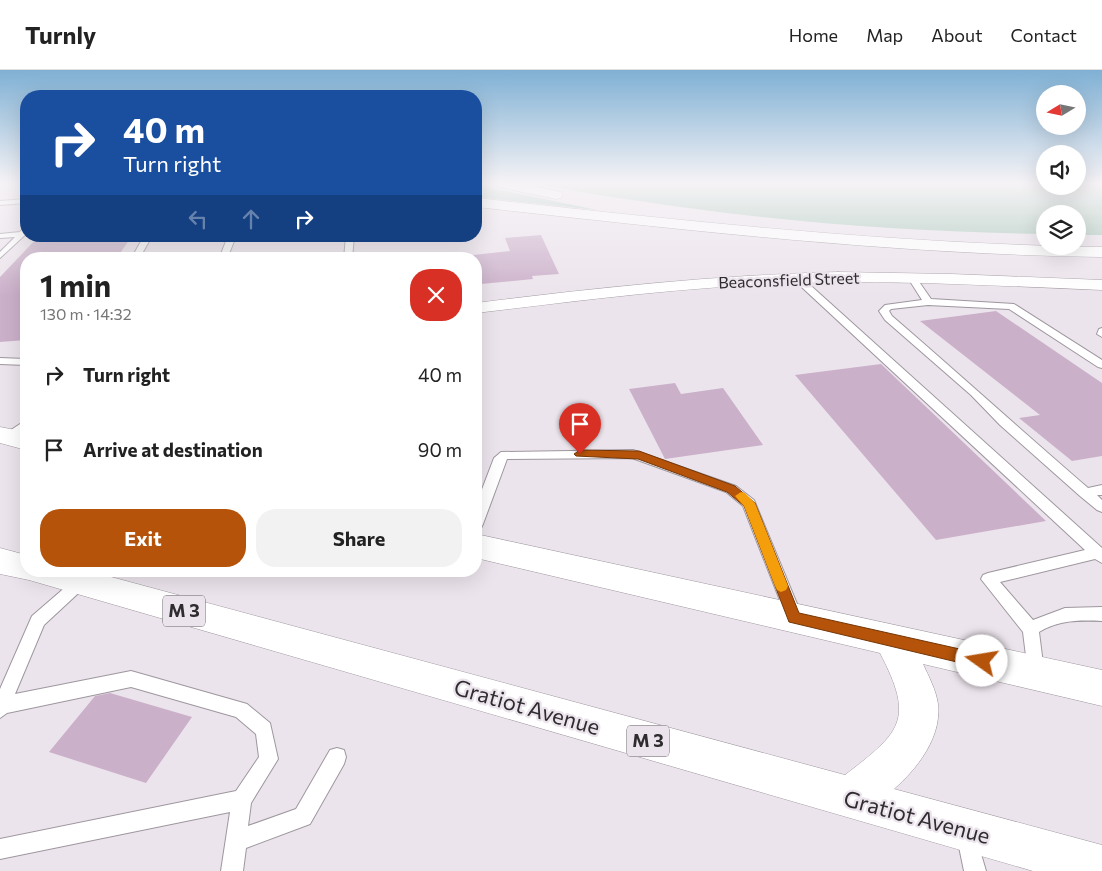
<!DOCTYPE html>
<meta charset="utf-8">
<style>
:root{--surface:#fff;--page:#f2f2f2;--text:#222;--muted:#767676;--line:#e0e0e0;--accent:#b45309}
body{margin:0;font-family:Commissioner,sans-serif;background:var(--page);color:var(--text);height:100vh;display:flex;flex-direction:column;font-size:19px;white-space:nowrap}
*{box-sizing:border-box;margin:0}
p{font-size:16px;color:var(--muted)}
.icon{flex:none;width:28px;height:28px;fill:none;stroke:currentColor;stroke-width:2;stroke-linecap:round;stroke-linejoin:round}
.map{position:relative;flex:1;overflow:hidden}
.drawer{position:absolute;left:20px;top:182px;width:462px;height:325px;display:flex;flex-direction:column;background:var(--surface);border-radius:20px;box-shadow:0 5px 20px #0002}
.drawer>*{flex:none}
.banner{position:absolute;left:20px;top:20px;width:462px;height:152px;border-radius:20px;box-shadow:0 5px 20px #0002;background:#1a4fa0;color:#fff;overflow:hidden}
.needle{width:32px;rotate:260deg}
.buttons{position:absolute;left:1036px;top:15px;display:grid;gap:10px}
.buttons a{display:grid;place-items:center;width:50px;height:50px;border-radius:50%;background:var(--surface);box-shadow:0 5px 20px #0002;font-size:25px}
.pin{position:absolute;display:grid;place-items:center;width:42px;height:42px;color:#fff;margin:-51px -21px;border-radius:50% 50% 50% 0;rotate:-45deg;box-shadow:0 0 5px #0007}
.pin .icon{rotate:45deg}
.me{position:absolute;width:55px;margin:-28px;rotate:283deg;stroke-linejoin:round;filter:drop-shadow(0 0 4px #0008)}
.turn{display:flex;align-items:center;gap:18px;height:105px;padding:0 20px;font-size:22px}
.turn .icon{width:65px;height:65px;stroke-width:2.5}
.turn b{display:block;font-size:35px;line-height:42px}
.lanes{display:flex;align-items:center;height:48px;padding:0 20px;background:#0003;justify-content:center;gap:25px;direction:ltr}
.lanes .off{opacity:.35}
.round{display:grid;place-items:center;flex:none;width:52px;height:52px;border-radius:20px;background:var(--page)}
.head{display:flex;align-items:center;justify-content:space-between;height:85px;padding:0 20px}
h1{font-size:30px;font-weight:700;line-height:38px}
.primary-button{display:flex;gap:10px;margin-top:auto;padding:10px 20px}
.primary-button a{flex:1;height:58px;border-radius:20px;background:var(--accent);color:#fff;font-size:20px;font-weight:700;line-height:58px;text-align:center}
.primary-button a+a{background:var(--page);color:var(--text)}
ul{padding:0;list-style:none}
li{display:flex;align-items:center;gap:15px;height:75px;padding:0 20px}
li div{flex:1}
li b{display:block;font-size:19px}
li em{font-style:normal}
header{display:flex;align-items:center;gap:30px;box-sizing:border-box;height:70px;padding:0 25px;background:var(--surface);border-bottom:1px solid var(--line)}
header strong{font-size:24px}
nav{display:flex;gap:28px;margin-inline-start:auto;font-size:18px}
.map>svg:first-child{display:block}
.green{fill:#a4c6b6}
.building{fill:#cbb0ca}
.lines{fill:none;stroke-linecap:round;stroke-linejoin:round}
.lane-casing{stroke:#9e979e;stroke-width:2}
.street-casing{stroke:#9e979e;stroke-width:1}
.primary-casing{stroke:#9e979e;stroke-width:1}
.highway-casing{stroke:#9e979e;stroke-width:1}
.lane{fill:#fff;fill-rule:evenodd}
.street{fill:#fff;fill-rule:evenodd}
.primary{fill:#fff;fill-rule:evenodd}
.highway{fill:#fff;fill-rule:evenodd}
.route{fill:#b45309;stroke:#753606}
.slow{fill:#f59e0b}
.labels{text-anchor:middle;stroke-width:4.5;stroke-linejoin:round;paint-order:stroke}
.far-street-label{font-size:16px;fill:#2f2c2f;stroke:#ece4ec}
.shield{fill:#ece4ec;stroke:#686368;stroke-width:1}
.shield-label{font-size:18px;font-weight:bold;fill:#2f2c2f}
.near-street-label{font-size:22px;fill:#2f2c2f;stroke:#ece4ec}
</style>
<header>
<strong>Turnly</strong>
<nav><a>Home</a><a>Map</a><a>About</a><a>Contact</a></nav>
</header>
<div class="map">
<svg width="1102" height="801" viewBox="0 0 1102 801">
<rect width="100%" height="100%" fill="#ece4ec"/>
<!-- green -->
<path class="green" d="M538,114H1045V116L1102,114V165H1078V144H1045V164C923,162 802,154 681,137C633,130 586,124 538,114Z
M476,115L597,140L476,127Z"/>
<!-- building -->
<path class="building" d="M541,165L559,204L532,206L533,209L481,214L476,189L473,185L510,181L505,168Z
M39,166H132L116,189H26V270L0,272V207Z
M996,241L1102,313V386L1072,391L1019,348L1040,345L920,251Z
M881,294L1046,451L936,470L795,305Z
M675,313L681,324L723,318L763,375L665,389L629,319Z
M110,623L192,647L146,713L49,682L95,626Z"/>
<g class="lines">
<defs>
<path id="lane" d="M26,129V133L0,135V131Z
M23,158H26V164L0,188V182L15,167L0,168V164L20,162Z
M144,166H152L139,189H131Z
M228,166H236L227,189H219Z
M346,166H354L352,189H344Z
M912,205L915,206L931,229L1014,234L1102,290V298L1098,297L1009,239L928,235L891,239L889,241L892,246C958,303 1022,361 1088,418L1102,415V425H1097L1102,430V442L1097,440L1080,426L1000,355L971,325L885,250L879,241L885,235L922,230L908,208Z
M794,206H800L1102,478V493L1095,489L1000,512L1033,550L1065,538L1102,537V551C1079,550 1059,550 1039,562L1044,602L1042,608L1036,610L1030,608L1028,602L1023,562L981,509L983,505L988,503L1085,480L794,210Z
M1102,258V267L1097,264L1099,259Z
M0,288L26,289V295L0,294Z
M26,350V360L13,370H5L3,367L5,364Z
M633,380L736,416L754,430L802,546L800,551L794,553L788,551L743,436L726,422L632,388L507,389L483,454L481,458L476,459V435L494,388L501,382Z
M81,506L86,508L88,512L86,516L44,555L15,624L131,601L247,634L270,653L278,689L251,733L248,756L296,739L330,680L337,678L344,680L346,687L344,694L310,754L246,778L243,801H221L230,742L0,789V769L236,721L259,687L256,664L236,647L131,617L7,643L0,648V619L32,546L76,508Z
M967,757L974,760L986,801H964L957,767L960,760Z"/>
<path id="street" d="M838,202L951,204L1102,210V220C1001,216 901,210 800,213C691,216 584,230 476,243V233C596,218 716,205 838,202Z"/>
<path id="primary" d="M0,357L26,362V380L0,373Z
M476,464L1102,600V636L923,594C929,607 936,620 938,634C942,667 917,699 894,719L1102,775V801H1033L29,510L0,504V478L26,485V501H89L845,705C901,662 915,650 880,583L476,488Z"/>
<path id="highway" d="M496,114H522L561,122L563,125L561,128L556,129L498,117Z
M476,128C685,151 893,174 1102,177V187C892,184 685,160 476,137Z"/>
</defs>
<!-- lane casing -->
<use href="#lane" class="lane-casing"/>
<!-- street casing -->
<use href="#street" class="street-casing"/>
<!-- primary casing -->
<use href="#primary" class="primary-casing"/>
<!-- highway casing -->
<use href="#highway" class="highway-casing"/>
<!-- lane -->
<use href="#lane" class="lane"/>
<!-- street -->
<use href="#street" class="street"/>
<!-- primary -->
<use href="#primary" class="primary"/>
<!-- highway -->
<use href="#highway" class="highway"/>
</g>
<!-- sky -->
<linearGradient id="sky" x2="0" y2="1"><stop stop-color="#7fb0d4"/><stop offset="0.5" stop-color="#f6f3f6"/><stop offset="1" stop-color="#f6f3f6" stop-opacity="0"/></linearGradient>
<rect width="1102" height="226" fill="url(#sky)"/>
<!-- route -->
<path class="route" d="M580,380L639,381L735,416L755,433L799,543L982,584L988,586L990,591L988,596L982,598L789,552L744,436L727,422L638,389L576,386L574,384Z"/>
<!-- slow -->
<path class="slow" d="M741,422L745,423L755,433L788,516L786,520L781,522L777,520L775,516L744,436L735,426Z"/>
<g class="labels">
<!-- far-street labels -->
<g class="far-street-label">
<text transform="translate(789 210) rotate(-2)" y="6">Beaconsfield Street</text>
</g>
<!-- shield labels -->
<g class="shield">
<rect x="163" y="525.5" width="42" height="31" rx="4"/>
<rect x="627" y="655.5" width="42" height="31" rx="4"/>
</g>
<g class="shield-label">
<text x="184" y="547">M 3</text>
<text x="648" y="677">M 3</text>
</g>
<!-- near-street labels -->
<g class="near-street-label">
<text transform="translate(527 637) rotate(16)" y="8">Gratiot Avenue</text>
<text transform="translate(917 747) rotate(15)" y="8">Gratiot Avenue</text>
</g>
</g>
</svg>
<div class="buttons">
<a><svg class="needle" viewBox="-14 -14 28 28"><path d="M0-13l5 13h-10z" fill="#e53935"/><path d="M0 13l5-13h-10z" fill="#767676"/></svg></a>
<a><svg class="icon" aria-label="sound" viewBox="0 0 24 24"><path d="M4 9h4l5-4v14l-5-4H4zM17 9q2 3 0 6"/></svg></a>
<a><svg class="icon" aria-label="layers" viewBox="0 0 24 24"><path d="M12 4l9 5-9 5-9-5zM3 14l9 5 9-5"/></svg></a>
</div>
<div class="pin" style="left:580px;top:384px;background:#d93025"><svg class="icon" aria-label="arrive" viewBox="0 0 24 24"><path d="M6 21V4h12l-3 4 3 4H6"/></svg></div>
<svg class="me" style="left:982px;top:591px" viewBox="-20 -20 40 40"><circle r="19" fill="#fff"/><path d="M0-13L10 11 0 6-10 11z" fill="#b45309"/></svg>
<div class="banner">
<div class="turn"><svg class="icon" aria-label="right" viewBox="0 0 24 24"><path d="M7 20v-9h11M14 6l5 5-5 5"/></svg><div><b>40 m</b>Turn right</div></div>
<div class="lanes"><svg class="icon off" aria-label="left" viewBox="0 0 24 24"><path d="M17 20v-9H6M10 6l-5 5 5 5"/></svg><svg class="icon off" aria-label="ahead" viewBox="0 0 24 24"><path d="M12 20V5M6 11l6-6 6 6"/></svg><svg class="icon" aria-label="right" viewBox="0 0 24 24"><path d="M7 20v-9h11M14 6l5 5-5 5"/></svg></div>
</div>
<section class="drawer">
<div class="head"><div><h1>1 min</h1><p>130 m · 14:32</p></div><a class="round" style="background:#d93025;color:#fff"><svg class="icon" aria-label="close" viewBox="0 0 24 24"><path d="M6 6l12 12M18 6L6 18"/></svg></a></div>
<ul>
<li><svg class="icon" aria-label="right" viewBox="0 0 24 24"><path d="M7 20v-9h11M14 6l5 5-5 5"/></svg><div><b>Turn right</b></div><em>40 m</em></li>
<li><svg class="icon" aria-label="arrive" viewBox="0 0 24 24"><path d="M6 21V4h12l-3 4 3 4H6"/></svg><div><b>Arrive at destination</b></div><em>90 m</em></li>
</ul>
<div class="primary-button"><a>Exit</a><a>Share</a></div>
</section>
</div>
